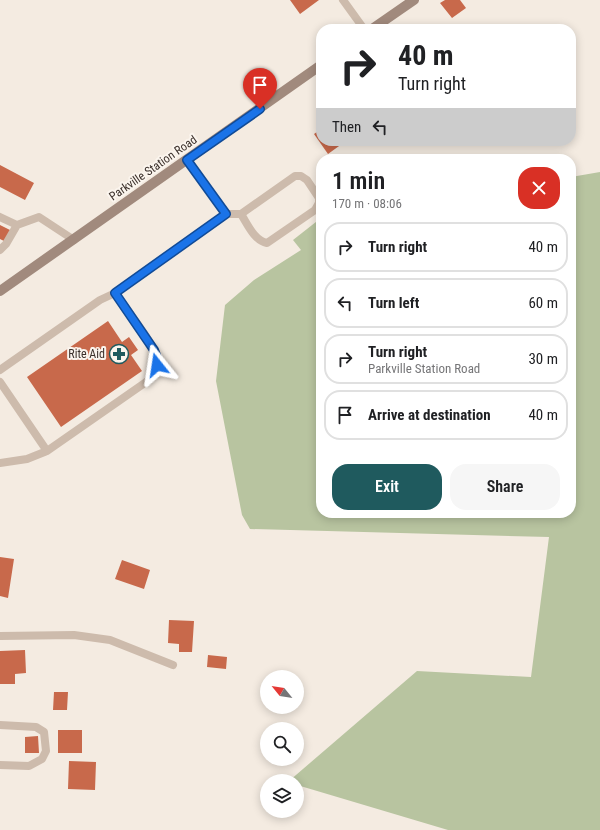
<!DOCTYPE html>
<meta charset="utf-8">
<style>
:root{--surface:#fff;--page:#f6f6f6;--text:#202124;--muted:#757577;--line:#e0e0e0;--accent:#1f5a5e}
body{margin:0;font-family:"Roboto Condensed",sans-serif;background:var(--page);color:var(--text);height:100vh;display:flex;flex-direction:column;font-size:15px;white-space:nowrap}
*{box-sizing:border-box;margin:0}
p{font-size:13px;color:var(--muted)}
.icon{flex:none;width:22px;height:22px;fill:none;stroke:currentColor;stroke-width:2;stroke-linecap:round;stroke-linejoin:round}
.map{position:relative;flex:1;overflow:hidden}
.panel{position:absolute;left:316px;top:154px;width:260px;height:364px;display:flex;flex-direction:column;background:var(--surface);border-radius:16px;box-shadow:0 2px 10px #0003}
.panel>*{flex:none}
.hud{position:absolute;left:316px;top:24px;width:260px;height:122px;border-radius:16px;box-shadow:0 2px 10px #0003;background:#fff;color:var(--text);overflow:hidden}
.needle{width:26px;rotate:300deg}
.buttons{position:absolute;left:260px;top:670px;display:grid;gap:8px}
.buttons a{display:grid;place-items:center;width:44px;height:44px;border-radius:50%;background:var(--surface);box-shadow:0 2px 10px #0003;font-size:20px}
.pin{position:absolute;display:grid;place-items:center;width:34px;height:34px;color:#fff;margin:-41px -17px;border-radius:50% 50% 50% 0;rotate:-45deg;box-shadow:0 0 4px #0007}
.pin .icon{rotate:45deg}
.me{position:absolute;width:44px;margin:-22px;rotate:345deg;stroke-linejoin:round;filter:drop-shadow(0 0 3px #0008)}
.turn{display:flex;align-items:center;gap:14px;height:84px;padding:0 16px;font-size:18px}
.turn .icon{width:52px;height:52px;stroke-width:2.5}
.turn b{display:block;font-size:28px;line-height:34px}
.then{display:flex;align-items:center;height:38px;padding:0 16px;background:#0003;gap:8px;font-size:15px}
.round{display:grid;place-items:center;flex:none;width:42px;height:42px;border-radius:16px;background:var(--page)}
.summary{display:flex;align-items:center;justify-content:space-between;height:68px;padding:0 16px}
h1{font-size:24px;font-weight:600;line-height:30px}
.cta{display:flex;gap:8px;margin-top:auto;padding:8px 16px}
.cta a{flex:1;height:46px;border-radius:16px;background:var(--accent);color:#fff;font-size:16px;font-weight:600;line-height:46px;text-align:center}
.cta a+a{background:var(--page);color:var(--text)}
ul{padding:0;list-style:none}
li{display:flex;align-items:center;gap:12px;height:50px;margin:0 8px 6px;padding:0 8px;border:2px solid var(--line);border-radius:16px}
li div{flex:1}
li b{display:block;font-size:15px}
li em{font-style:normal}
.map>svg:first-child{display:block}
.green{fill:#b8c4a0}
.building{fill:#c8694b}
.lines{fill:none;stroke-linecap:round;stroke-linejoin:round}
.service{stroke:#cdbbac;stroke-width:8}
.secondary{stroke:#a18a7d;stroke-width:10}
.route-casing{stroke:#114b97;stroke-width:10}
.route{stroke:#1a73e8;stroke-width:7}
.labels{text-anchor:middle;stroke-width:4;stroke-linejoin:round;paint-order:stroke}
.street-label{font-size:12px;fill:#3b302b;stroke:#fbf5ee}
.poi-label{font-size:12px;fill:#3b302b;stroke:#fbf5ee;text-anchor:end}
</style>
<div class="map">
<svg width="600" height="830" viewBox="0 0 600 830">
<rect width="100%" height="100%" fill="#f4ebe1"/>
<!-- green -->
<path class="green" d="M600,172V830H448L297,785V781H289L417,671L531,677L549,537L250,529L242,515L216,381L225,305L254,280L301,250L293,240L321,218V513H571V177Z"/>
<!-- building -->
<path class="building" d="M290,0H319L300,14Z
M445,0H460L466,8L452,18L440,3Z
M321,129V141H346L328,154L314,134Z
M0,165L34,183L25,200L0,187Z
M0,225L12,231L6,242L0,239Z
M108,321L122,342L129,337L138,350L131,355L142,371L61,427L27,377Z
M0,557L14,559L8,598L0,596Z
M122,560L150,570L144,589L115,579Z
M169,620L194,621L192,652H179V644L168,643Z
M25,650L26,673L15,674V684H0V651Z
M208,655L227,657L226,669L207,667Z
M54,692H68L67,710H53Z
M58,730H82V753H58Z
M38,736L39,753H25V737Z
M69,761L96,762L95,790L68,789Z"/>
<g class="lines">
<!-- service -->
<path class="service" d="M343,0L364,29
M226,214H241L295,176H301L307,180L319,198V203L315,210L267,243C254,240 248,225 241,214
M0,217L17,225L39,217L74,240
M0,250L6,244L17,225
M0,370L100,300L115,293
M0,382L47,451
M0,463L27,459L47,451L149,380C155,374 158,366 157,358C155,345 124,306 115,293L226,214L187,160
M0,636L74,635L110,640L173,665
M0,725L36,727L44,732L46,751L42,759L29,766L0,765"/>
<!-- secondary -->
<path class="secondary" d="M372,29L414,0
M0,291L321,65"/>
</g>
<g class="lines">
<defs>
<path id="route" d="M157,365V358L154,350L115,293L226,214L187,160L260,109"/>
</defs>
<!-- route casing -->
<use href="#route" class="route-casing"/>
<!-- route -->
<use href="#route" class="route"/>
</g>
<!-- icons -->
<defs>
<symbol id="pharmacy-ring" viewBox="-11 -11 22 22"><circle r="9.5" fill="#fbf5ee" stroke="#1f5a5e" stroke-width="1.5"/><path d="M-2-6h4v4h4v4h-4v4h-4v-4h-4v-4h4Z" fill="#1f5a5e"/></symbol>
</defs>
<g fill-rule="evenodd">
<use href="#pharmacy-ring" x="108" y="343" width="22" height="22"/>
</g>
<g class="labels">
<!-- street labels -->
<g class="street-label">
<text transform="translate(153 168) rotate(-35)" y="4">Parkville Station Road</text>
</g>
<!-- poi labels -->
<g class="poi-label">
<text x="105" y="358">Rite Aid</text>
</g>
</g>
</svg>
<div class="buttons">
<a><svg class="needle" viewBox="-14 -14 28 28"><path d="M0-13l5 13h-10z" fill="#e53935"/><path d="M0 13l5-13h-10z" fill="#757577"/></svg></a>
<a><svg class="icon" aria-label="search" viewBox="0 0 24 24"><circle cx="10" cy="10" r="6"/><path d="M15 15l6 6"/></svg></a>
<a><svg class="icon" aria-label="layers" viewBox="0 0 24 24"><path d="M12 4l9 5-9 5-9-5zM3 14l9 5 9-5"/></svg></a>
</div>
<div class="pin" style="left:260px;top:109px;background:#d93025"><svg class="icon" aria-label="arrive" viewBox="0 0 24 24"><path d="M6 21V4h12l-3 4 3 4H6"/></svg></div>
<svg class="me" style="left:157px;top:365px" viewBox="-20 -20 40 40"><path d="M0-17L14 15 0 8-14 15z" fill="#1a73e8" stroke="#fff" stroke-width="4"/></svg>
<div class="hud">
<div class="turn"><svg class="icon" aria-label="right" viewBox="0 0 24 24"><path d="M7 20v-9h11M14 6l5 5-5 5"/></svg><div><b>40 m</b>Turn right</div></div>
<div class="then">Then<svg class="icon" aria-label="left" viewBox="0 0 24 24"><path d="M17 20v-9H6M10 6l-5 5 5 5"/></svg></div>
</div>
<section class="panel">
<div class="summary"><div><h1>1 min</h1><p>170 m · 08:06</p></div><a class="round" style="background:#d93025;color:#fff"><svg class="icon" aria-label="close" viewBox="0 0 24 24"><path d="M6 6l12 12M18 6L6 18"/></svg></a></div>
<ul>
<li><svg class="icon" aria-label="right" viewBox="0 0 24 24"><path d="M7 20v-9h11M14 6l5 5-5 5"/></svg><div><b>Turn right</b></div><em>40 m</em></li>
<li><svg class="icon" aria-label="left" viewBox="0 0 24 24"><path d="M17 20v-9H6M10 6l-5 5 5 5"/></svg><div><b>Turn left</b></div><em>60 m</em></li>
<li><svg class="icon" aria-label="right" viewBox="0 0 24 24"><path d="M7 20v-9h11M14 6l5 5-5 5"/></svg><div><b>Turn right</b><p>Parkville Station Road</p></div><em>30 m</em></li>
<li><svg class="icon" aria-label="arrive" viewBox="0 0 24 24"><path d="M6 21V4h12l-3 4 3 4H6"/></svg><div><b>Arrive at destination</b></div><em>40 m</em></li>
</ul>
<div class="cta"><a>Exit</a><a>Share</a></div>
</section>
</div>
